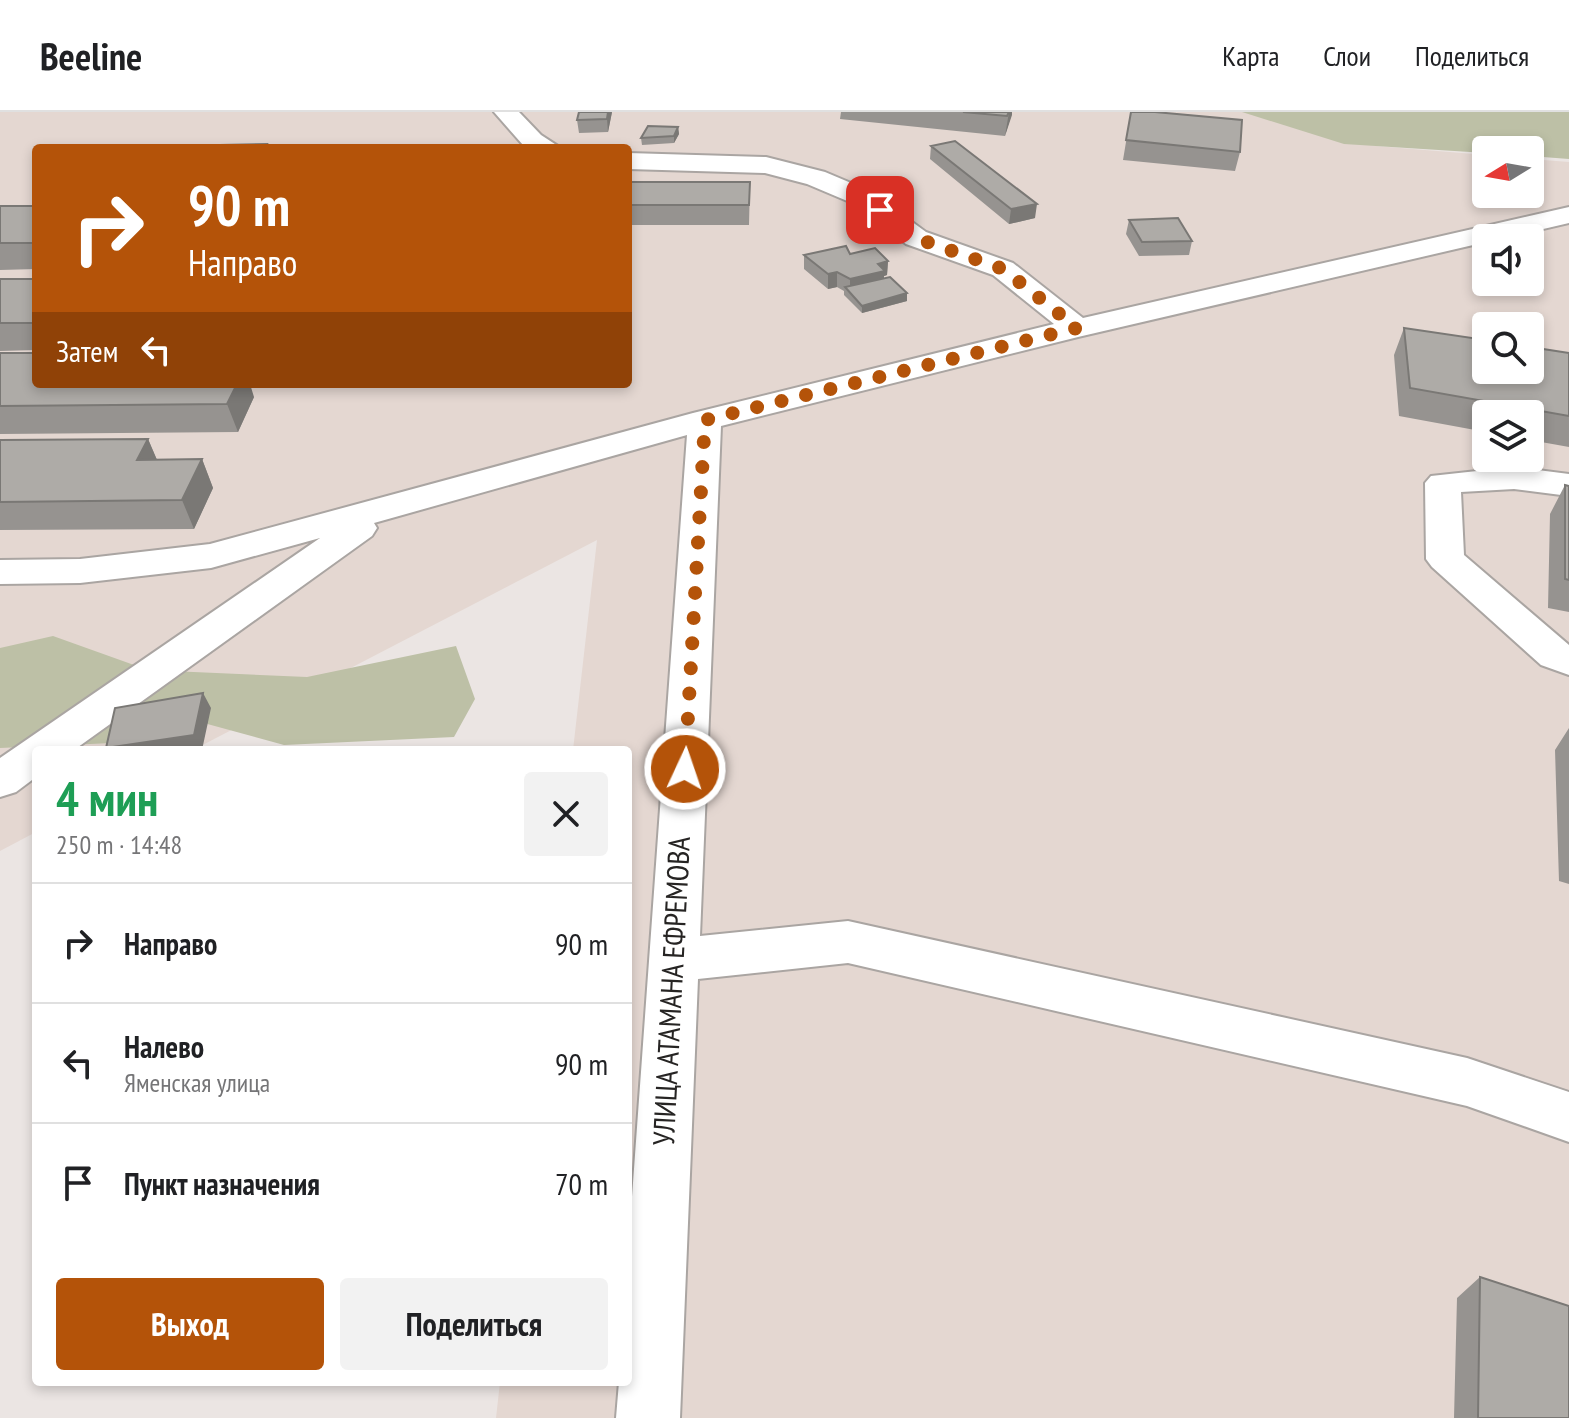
<!DOCTYPE html>
<html lang="ru">
<meta charset="utf-8">
<style>
:root{--surface:#fff;--page:#f2f2f2;--text:#202124;--muted:#757577;--line:#e0e0e0;--accent:#b45309}
body{margin:0;font-family:"PT Sans Narrow",sans-serif;background:var(--page);color:var(--text);height:100vh;display:flex;flex-direction:column;font-size:30px;white-space:nowrap}
*{box-sizing:border-box;margin:0}
p{font-size:26px;color:var(--muted)}
.icon{flex:none;width:44px;height:44px;fill:none;stroke:currentColor;stroke-width:2;stroke-linecap:round;stroke-linejoin:round}
.map{position:relative;flex:1;overflow:hidden}
.details{position:absolute;left:32px;top:634px;width:600px;height:640px;display:flex;flex-direction:column;background:var(--surface);border-radius:8px;box-shadow:0 4px 12px #0003}
.details>*{flex:none}
.top-card{position:absolute;left:32px;top:32px;width:600px;height:244px;border-radius:8px;box-shadow:0 4px 12px #0003;background:#b45309;color:#fff;overflow:hidden}
.needle{width:52px;rotate:259deg}
.fabs{position:absolute;left:1472px;top:24px;display:grid;gap:16px}
.fabs a{display:grid;place-items:center;width:72px;height:72px;border-radius:8px;background:var(--surface);box-shadow:0 4px 12px #0003;font-size:40px}
.pin{position:absolute;display:grid;place-items:center;width:68px;height:68px;color:#fff;margin:-34px;border-radius:16px;box-shadow:0 4px 12px #0006}
.me{position:absolute;width:88px;margin:-44px;rotate:3deg;stroke-linejoin:round;filter:drop-shadow(0 0 6px #0008)}
.turn{display:flex;align-items:center;gap:28px;height:168px;padding:0 24px;font-size:36px}
.turn .icon{width:104px;height:104px;stroke-width:2.5}
.turn b{display:block;font-size:56px;line-height:68px}
.then{display:flex;align-items:center;height:76px;padding:0 24px;background:#0003;gap:16px;font-size:30px}
.round{display:grid;place-items:center;flex:none;width:84px;height:84px;border-radius:8px;background:var(--page)}
.overview{display:flex;align-items:center;justify-content:space-between;height:136px;padding:0 24px}
h1{font-size:48px;font-weight:700;line-height:60px;color:#1e9e55}
.action{display:flex;gap:16px;margin-top:auto;padding:16px 24px}
.action a{flex:1;height:92px;border-radius:8px;background:var(--accent);color:#fff;font-size:32px;font-weight:700;line-height:92px;text-align:center}
.action a+a{background:var(--page);color:var(--text)}
ul{padding:0;list-style:none}
li{display:flex;align-items:center;gap:24px;height:120px;padding:0 24px;border-top:2px solid var(--line)}
li div{flex:1}
li b{display:block;font-size:30px}
li em{font-style:normal}
header{display:flex;align-items:center;gap:48px;box-sizing:border-box;height:112px;padding:0 40px;background:var(--surface);border-bottom:2px solid var(--line)}
header strong{font-size:38px}
nav{display:flex;gap:44px;margin-inline-start:auto;font-size:28px}
.map>svg:first-child{display:block}
.built{fill:#e4d7d1;fill-rule:evenodd}
.green{fill:#bdc0a6}
.lines{fill:none;stroke-linecap:round;stroke-linejoin:round}
.minor-casing{stroke:#aaa5a2;stroke-width:4}
.minor{fill:#fff;fill-rule:evenodd}
.wall{fill:#969390}
.shaded-wall{fill:#7a7875}
.building{fill:#aeaba7;stroke:#7a7875;stroke-width:2}
.route{stroke:#b45309;stroke-width:14;stroke-dasharray:0 25.2}
.labels{text-anchor:middle;stroke-width:7;stroke-linejoin:round;paint-order:stroke}
.street-label{font-size:30px;fill:#262423;stroke:#fff}
</style>
<header>
<strong>Beeline</strong>
<nav><a>Карта</a><a>Слои</a><a>Поделиться</a></nav>
</header>
<div class="map">
<svg width="1569" height="1306" viewBox="0 0 1569 1306">
<rect width="100%" height="100%" fill="#ebe5e3"/>
<!-- built -->
<path class="built" d="M0,0H1259L1376,34L1486,43V82H1530V47L1569,50V1306H496L500,1270H628V638H573L597,428L193,638H36V720L0,739ZM36,36H628V272H36ZM1486,126H1530V170H1486ZM1486,214H1530V258H1486ZM1486,302H1530V346H1486Z"/>
<!-- green -->
<path class="green" d="M1242,0H1569V47L1530,44V38H1486V41L1344,32Z
M53,524L148,558L307,565L456,534L475,587L454,625L284,633L178,604L112,631L0,636V536Z"/>
<g class="lines">
<defs>
<path id="minor" d="M494,0H519L541,23L561,36L523,33Z
M628,41L766,45L825,60L870,79L926,120L1013,151L1083,206L1569,95V111L1505,126H1486V130L1078,225L721,314L700,824L848,809L1467,946L1569,980V1030L1467,994L848,851L698,867L680,1306H616L619,1270H628V1140L687,323L374,411L377,416L372,424L74,638H36V665L16,680L0,685V646L320,426L211,456L80,471L0,472V448L80,447L210,432L693,301L1054,212L993,163L906,132L852,91L807,72L765,61L628,57Z
M1514,355L1569,362V384L1514,377L1461,380L1464,443L1569,533V563L1541,553L1432,455L1426,447L1425,371L1431,364Z"/>
</defs>
<!-- minor casing -->
<use href="#minor" class="minor-casing"/>
<!-- minor -->
<use href="#minor" class="minor"/>
</g>
<!-- wall -->
<path class="wall" d="M612,0L608,20L579,21L577,8Z
M841,0H1012L1005,24L840,7Z
M1131,0L1240,40L1235,59L1123,48Z
M678,15L679,22L674,31L642,33L641,26Z
M931,34L1035,106L1009,112L930,47Z
M628,70H750L749,113H628Z
M0,94H36V157L0,158Z
M1129,108L1192,129L1189,143L1139,144L1126,122Z
M850,142L888,149L887,163L884,164V166L907,189L862,201L844,183V179L837,175L828,177L804,157V143Z
M0,167H36V238L0,239Z
M1404,216L1569,241V335L1530,328V302H1486V320L1399,304L1394,243Z
M0,241L254,285L238,320L0,322Z
M148,327L157,348L202,347L213,376L194,417L0,418V328Z
M1565,373L1569,374V500L1548,496L1550,402Z
M1569,616V772L1559,769L1555,638Z
M1480,1165L1569,1306H1454L1457,1186Z"/>
<!-- shaded-wall -->
<path class="shaded-wall" d="M608,0H612L608,20L607,7Z
M1009,0H1012V3L1005,24Z
M678,15L679,22L674,31V24Z
M1037,92L1035,106L1009,112L1011,97Z
M888,149L887,163L884,164V173L850,181V167L878,152Z
M837,160V175L828,177V162Z
M907,181V189L862,201V194Z
M237,272H250L254,285L238,320L227,292Z
M148,327L160,355L137,348Z
M202,347L213,376L194,417L182,388Z
M203,581L211,596L202,638H108L106,636Z"/>
<!-- building -->
<path class="building" d="M579,0H608L607,7L577,8Z
M963,0H1009L1007,4Z
M1131,0H1155L1242,8L1240,40L1126,28Z
M648,14L678,15L674,24L641,26Z
M955,29L1037,92L1011,97L931,34Z
M267,32L265,36H124V35Z
M628,70H750L749,93H628Z
M0,94H36V131H0Z
M1178,106L1192,129L1142,130L1129,108Z
M846,134L850,142L875,136L888,149L878,152L885,159L850,167L837,160L828,162L804,143Z
M890,165L907,181L862,194L845,175Z
M0,167H36V211H0Z
M1404,216L1486,228V258H1530V235L1569,241V304L1410,276Z
M0,241H36V272H237L227,292L0,294Z
M148,327L137,348L202,347L182,388L0,390V328Z
M1565,373L1569,374V468L1565,467Z
M203,581L194,623L106,636L115,596Z
M1480,1165L1569,1194V1306H1478Z"/>
<g class="lines">
<!-- route -->
<path class="route" d="M685,657L705,308L1077,216L1003,157L916,126L880,98"/>
</g>
<g class="labels">
<!-- street labels -->
<g class="street-label">
<text transform="translate(672 879) rotate(-87)" y="10">УЛИЦА АТАМАНА ЕФРЕМОВА</text>
</g>
</g>
</svg>
<div class="fabs">
<a><svg class="needle" viewBox="-14 -14 28 28"><path d="M0-13l5 13h-10z" fill="#e53935"/><path d="M0 13l5-13h-10z" fill="#757577"/></svg></a>
<a><svg class="icon" aria-label="sound" viewBox="0 0 24 24"><path d="M4 9h4l5-4v14l-5-4H4zM17 9q2 3 0 6"/></svg></a>
<a><svg class="icon" aria-label="search" viewBox="0 0 24 24"><circle cx="10" cy="10" r="6"/><path d="M15 15l6 6"/></svg></a>
<a><svg class="icon" aria-label="layers" viewBox="0 0 24 24"><path d="M12 4l9 5-9 5-9-5zM3 14l9 5 9-5"/></svg></a>
</div>
<div class="pin" style="left:880px;top:98px;background:#d93025"><svg class="icon" aria-label="arrive" viewBox="0 0 24 24"><path d="M6 21V4h12l-3 4 3 4H6"/></svg></div>
<svg class="me" style="left:685px;top:657px" viewBox="-20 -20 40 40"><circle r="17" fill="#b45309" stroke="#fff" stroke-width="3"/><path d="M0-11L8 9 0 5-8 9z" fill="#fff"/></svg>
<div class="top-card">
<div class="turn"><svg class="icon" aria-label="right" viewBox="0 0 24 24"><path d="M7 20v-9h11M14 6l5 5-5 5"/></svg><div><b>90 m</b>Направо</div></div>
<div class="then">Затем<svg class="icon" aria-label="left" viewBox="0 0 24 24"><path d="M17 20v-9H6M10 6l-5 5 5 5"/></svg></div>
</div>
<section class="details">
<div class="overview"><div><h1>4 мин</h1><p>250 m · 14:48</p></div><a class="round"><svg class="icon" aria-label="close" viewBox="0 0 24 24"><path d="M6 6l12 12M18 6L6 18"/></svg></a></div>
<ul>
<li><svg class="icon" aria-label="right" viewBox="0 0 24 24"><path d="M7 20v-9h11M14 6l5 5-5 5"/></svg><div><b>Направо</b></div><em>90 m</em></li>
<li><svg class="icon" aria-label="left" viewBox="0 0 24 24"><path d="M17 20v-9H6M10 6l-5 5 5 5"/></svg><div><b>Налево</b><p>Яменская улица</p></div><em>90 m</em></li>
<li><svg class="icon" aria-label="arrive" viewBox="0 0 24 24"><path d="M6 21V4h12l-3 4 3 4H6"/></svg><div><b>Пункт назначения</b></div><em>70 m</em></li>
</ul>
<div class="action"><a>Выход</a><a>Поделиться</a></div>
</section>
</div>
